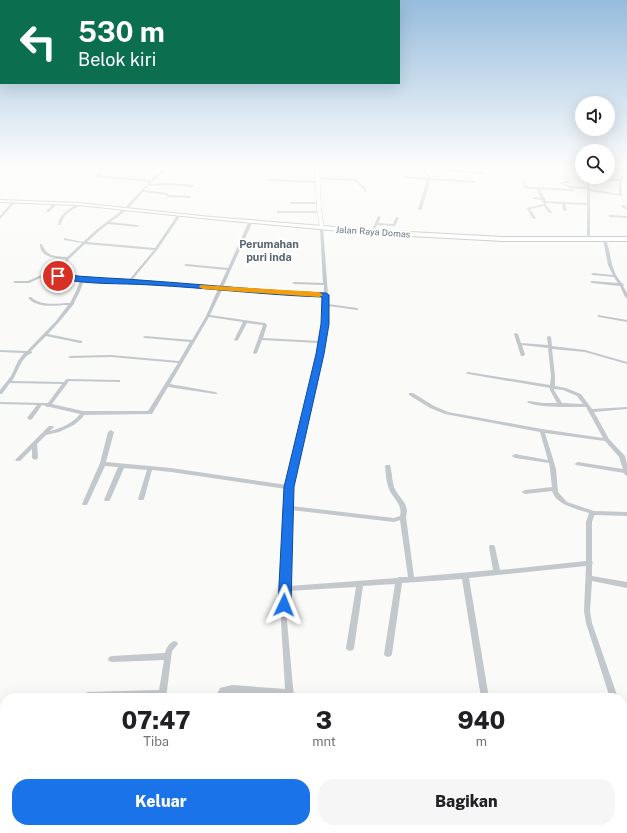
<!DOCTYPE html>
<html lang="id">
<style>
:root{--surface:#fff;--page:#f6f6f6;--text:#202124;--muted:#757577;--accent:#1a73e8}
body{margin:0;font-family:"Public Sans",sans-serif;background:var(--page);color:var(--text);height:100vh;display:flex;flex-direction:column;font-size:15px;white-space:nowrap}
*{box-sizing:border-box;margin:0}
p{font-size:13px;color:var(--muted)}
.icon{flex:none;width:22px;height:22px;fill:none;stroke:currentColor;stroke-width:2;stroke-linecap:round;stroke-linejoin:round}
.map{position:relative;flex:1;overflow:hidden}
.sheet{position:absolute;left:0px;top:693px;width:627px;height:140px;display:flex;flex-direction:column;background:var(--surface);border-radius:16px 16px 0 0;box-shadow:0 4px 16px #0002}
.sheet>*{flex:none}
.top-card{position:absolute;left:0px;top:0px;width:400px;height:84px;box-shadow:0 4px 16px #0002;background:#0b6e4f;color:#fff;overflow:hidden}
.buttons{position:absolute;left:575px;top:96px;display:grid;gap:8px}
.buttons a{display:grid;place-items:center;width:40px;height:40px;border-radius:50%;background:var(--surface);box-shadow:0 4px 16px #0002;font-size:20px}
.pin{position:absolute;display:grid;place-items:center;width:34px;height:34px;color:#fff;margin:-17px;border:2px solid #fff;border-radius:50%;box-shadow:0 1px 4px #0007}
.me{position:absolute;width:44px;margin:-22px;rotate:2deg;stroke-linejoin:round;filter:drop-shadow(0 0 3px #0008)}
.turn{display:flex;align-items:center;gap:14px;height:84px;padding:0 12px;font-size:18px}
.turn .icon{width:52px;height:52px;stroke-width:2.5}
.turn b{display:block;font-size:28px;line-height:34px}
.eta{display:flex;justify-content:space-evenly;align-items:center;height:68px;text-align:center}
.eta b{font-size:24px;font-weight:800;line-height:28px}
.cta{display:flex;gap:8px;margin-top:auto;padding:8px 12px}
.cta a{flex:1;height:46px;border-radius:16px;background:var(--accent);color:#fff;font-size:16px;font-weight:800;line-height:46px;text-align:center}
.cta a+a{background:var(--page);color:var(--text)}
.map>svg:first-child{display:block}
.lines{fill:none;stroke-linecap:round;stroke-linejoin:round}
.secondary-casing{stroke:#b3babf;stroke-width:1}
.trunk-casing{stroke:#b4b9bd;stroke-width:2}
.minor{fill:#c3c8cc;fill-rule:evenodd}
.secondary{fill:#fff;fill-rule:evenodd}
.trunk{fill:#fff;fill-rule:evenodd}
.route{fill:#1a73e8;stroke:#114b97}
.slow{fill:#f59e0b}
.labels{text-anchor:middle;stroke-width:4;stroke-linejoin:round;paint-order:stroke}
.far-street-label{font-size:9px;fill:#657683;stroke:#fff}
.far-quarter-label{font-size:11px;font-weight:bold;fill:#57646e;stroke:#fff}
</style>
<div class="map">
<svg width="627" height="833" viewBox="0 0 627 833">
<rect width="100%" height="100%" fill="#fafaf8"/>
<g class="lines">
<defs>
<path id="secondary" d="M315,165H319L321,209L324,228L322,229L320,228L317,209Z"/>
<path id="trunk" d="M0,200L78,203L211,217L373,230L503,237H627V241H503L373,234L211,219L78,205L0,202Z"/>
</defs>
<!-- secondary casing -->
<use href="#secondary" class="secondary-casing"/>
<!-- trunk casing -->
<use href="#trunk" class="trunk-casing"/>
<!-- minor -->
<path class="minor" d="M106,165H108L99,175L151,180L155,175L166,167L157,165L168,166L179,165L169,168L157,177L150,184L170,183L193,185L194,186L193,187L170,185L149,186L144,190L167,193L169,195L190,196L191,197L190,198L168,197L166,195L143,192L127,210L110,222L137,225L139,226L138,227L108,224L98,232L87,242L155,248L178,214H180L181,215L157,250L132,280L219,287L227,270L186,266L184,265L186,264L228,268L249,221L251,220L253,221L223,287L324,294V285L294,284L292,283L294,282L323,283L320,228L323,227L328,295V304L357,308L359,309L357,310L328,306L327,323L324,342L315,390L292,487L291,506L394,518L400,516C403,504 393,499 389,489C386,482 386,474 385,466L386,465H390C392,472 392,480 394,487C399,499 410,503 406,517L414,577L493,570L489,547L490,545H494L495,547L500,570L586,561V522L589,513C577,509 556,505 552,491L525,494L523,493L522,492L523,491L525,490L552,487L550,469L549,463L515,458L512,456L515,454L548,460L540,432L445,414L430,408L409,395V393H413L434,406L448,412L542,429L603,438L586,407C573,407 536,408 527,402L529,401L543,403H557L550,390V388L468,374L466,373L468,372L550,385L551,376L548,348L522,345L525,355L523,356H521L514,334L516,333L518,334L521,343L548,345L547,337L549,336L551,337L552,346L585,350L627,362V364L585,352L552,349L555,376V386L566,388L581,394L592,409L627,407V409L594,412L609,439L625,456L627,464V476L625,475L624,473L576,465L575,464L576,463L578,462L623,469L619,457L605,441L545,433L556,469L558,492L567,502L594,511L627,512V516L595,515L594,516L592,522V561L593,563L592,565V576L627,582V588L592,581L590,611L592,623L618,698H610L586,623L584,611L586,566L469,578L489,698H481L462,579L402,583L392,654L391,656L388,657L385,656L384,654L395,584L363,586L354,648L353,650L350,651L347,650L346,648L356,587L288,591L287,621L294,698H286V696L232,693L225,694L223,698H215L220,688L232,685L285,689L281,621L286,489L171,472L152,470L144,499L143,500H139L138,499L147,470L124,468L110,500L109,501H105L104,500L118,467L105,466L87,505H83L82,504L100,463L108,432L111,430L114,432L106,462L171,468L287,485L311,390L319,343L262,340L257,353L255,354L253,353L263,325L247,323L238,340L236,341L234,340L243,322L209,317L170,384L215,392L217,393V394H215L168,387L152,414L84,415L82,418L74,425L59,432L46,435L37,444L38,458L37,459L35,460L32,458V449L20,461H16L15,460L49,426H53L54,427L50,431C62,428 73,423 80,414L50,407H46V406L42,405L32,419L30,420L27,418L37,405L0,404V402L44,403H48L62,384L10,383L2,394H0V390L11,376L18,361L24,353L0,352V350L27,351L56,321L68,305C55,305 40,309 29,299V297H31C42,307 57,303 70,303L76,291L80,280L58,277L40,278L29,283H15L13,282L15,281H28L39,276L56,275V273L66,259C55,258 40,258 40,244H42C47,257 55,256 67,257L82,243L64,240V238L83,242L96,230L125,208L149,182L96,177V175ZM85,244L154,250L129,280L81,278L60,275V273L69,259ZM84,280L140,283L218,289L206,316L192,340L145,336L143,337L145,338L190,342L179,361L111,355L70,356L68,357L70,358L111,357L178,363L148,411H83L52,404L69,381L120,382V380H118L68,379H66L64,382L12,381C18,372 21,357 32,353V352L31,351L46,336L80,343H82V341L48,334L59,322L74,304V303L80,291ZM222,290L324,296C323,311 323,325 320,341L263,338L267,325L265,323L210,315ZM554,389L563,390L577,396L583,404L562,403L554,390ZM291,510L394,522L400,520L408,577H399L397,578L289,586Z
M397,165H421L423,167L483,172L484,173L483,174L424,169L430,177V178L474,181L475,182L474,183L430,180L422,209L420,210L418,209L427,180L406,178L405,177L406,176L427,178L428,177L419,166H398Z
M548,165H551L548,168H546V166Z
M577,165H579L582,170V174L581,173Z
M627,165V167L622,168L619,170H608V168H618L620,166Z
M317,177L355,179L366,188V192L364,193V189L354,181L316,179V178Z
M584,177L620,179L621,177L623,178L621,181L622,196L590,191V241L587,240V205L565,204L567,210L565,211L563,210L562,204L546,203V205L552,212L551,213H549L544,206L530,209L536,218L533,219L527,208L544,204L542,200L533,199V198L534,197L541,198L537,189H528L525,188L523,180H525L527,187H529L573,189L574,190L573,191L540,189L546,201L562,202L563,201L564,202L587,203V189L570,188L559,183L568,181H569V183H563L570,186L587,187V182ZM587,179L619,181V194L590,189V188L589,187V182Z
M269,179L318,181L319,182L318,183L268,181V179Z
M14,200L16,201L0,219V216Z
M56,202L58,203L49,212H47V210Z
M290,202H319L320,203L319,204H291L290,203Z
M80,203L82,204C71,211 66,211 60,225H58C60,213 70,208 80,203Z
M622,205H624L627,208V210L622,207Z
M277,211H319L321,212L319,213H277Z
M609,215L627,216V218L610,217H609Z
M378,216L381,217L378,223L393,224L396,217L399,218L395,226L377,225L374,233H372L371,232Z
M603,239L606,240C612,256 610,273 624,285L623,286L627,293V298L625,297L620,286L592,283L590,282L592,281L618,283L614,277L593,275L591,274L593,273L613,275L608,265Z
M598,315L627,320V322L599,317H598Z
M174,641L177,642L178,644L172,651L166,698H158V697L129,698H85L84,696L85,693L88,692L159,690L164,660L112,662L109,661L108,659L109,657L112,656L165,653C166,648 169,643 174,641Z
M622,719L625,720L627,726V741L624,740L622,734Z
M0,734H5V742H0Z
M0,780H5V788H0Z
M9,828H102L101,831L98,832L89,833H4L6,830Z
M141,828H149L150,833H140Z
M236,828H252L256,830L258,833H241L237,831Z
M299,828H307L309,833H299Z
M500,828H508L510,833H500Z"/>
<!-- secondary -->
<use href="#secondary" class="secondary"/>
<!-- trunk -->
<use href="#trunk" class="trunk"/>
</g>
<!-- sky -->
<linearGradient id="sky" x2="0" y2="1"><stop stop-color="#96bcdc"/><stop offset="0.59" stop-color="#fdfdfc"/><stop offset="1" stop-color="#fdfdfc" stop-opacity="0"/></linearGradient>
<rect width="627" height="282" fill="url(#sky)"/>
<!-- route -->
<path class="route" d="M58,274C90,278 121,278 153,281C210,285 268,291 326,293L329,295V324L324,354L294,487L291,605L289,609L284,610L280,609L278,605L284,487L316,354L321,324L322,297C265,295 208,288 151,285C120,283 87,285 56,278L55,276Z"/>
<!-- slow -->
<path class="slow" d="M200,285L319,292L323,295L319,297L203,289L199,287Z"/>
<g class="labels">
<!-- far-street labels -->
<g class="far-street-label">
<text transform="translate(373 232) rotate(4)" y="3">Jalan Raya Domas</text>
</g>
<!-- far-quarter labels -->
<g class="far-quarter-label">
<text x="269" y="248">Perumahan<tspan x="269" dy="13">puri inda</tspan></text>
</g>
</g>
</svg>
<div class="buttons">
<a><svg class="icon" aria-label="sound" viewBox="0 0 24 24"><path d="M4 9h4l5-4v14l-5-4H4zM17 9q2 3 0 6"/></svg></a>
<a><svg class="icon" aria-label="search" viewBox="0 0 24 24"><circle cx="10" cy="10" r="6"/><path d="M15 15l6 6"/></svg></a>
</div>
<div class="pin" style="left:58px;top:276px;background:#d93025"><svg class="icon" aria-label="arrive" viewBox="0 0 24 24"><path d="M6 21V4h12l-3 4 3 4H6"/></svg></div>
<svg class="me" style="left:284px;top:605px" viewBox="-20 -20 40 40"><path d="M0-17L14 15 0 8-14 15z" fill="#1a73e8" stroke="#fff" stroke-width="4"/></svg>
<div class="top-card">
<div class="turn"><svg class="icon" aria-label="left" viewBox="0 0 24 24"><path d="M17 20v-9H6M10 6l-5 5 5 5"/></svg><div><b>530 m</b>Belok kiri</div></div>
</div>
<section class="sheet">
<div class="eta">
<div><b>07:47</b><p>Tiba</p></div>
<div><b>3</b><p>mnt</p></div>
<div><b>940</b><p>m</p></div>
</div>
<div class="cta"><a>Keluar</a><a>Bagikan</a></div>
</section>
</div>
